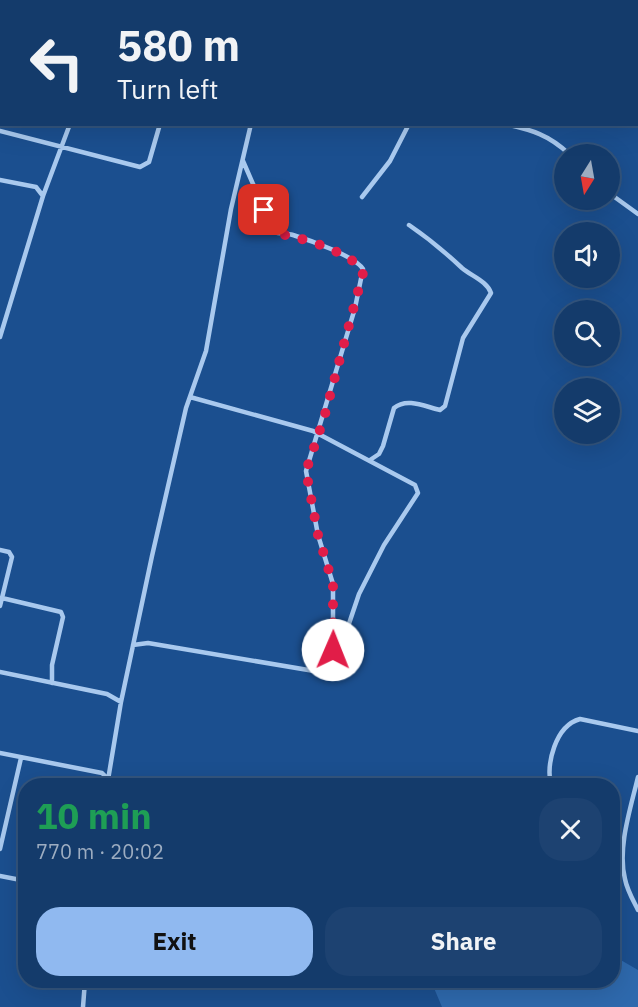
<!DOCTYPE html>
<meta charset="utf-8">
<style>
:root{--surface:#143b6b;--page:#1d4271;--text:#f1f3f6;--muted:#9dadc1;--line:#33557e;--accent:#90b9f0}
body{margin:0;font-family:"IBM Plex Sans",sans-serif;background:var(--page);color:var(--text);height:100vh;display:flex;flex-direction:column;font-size:22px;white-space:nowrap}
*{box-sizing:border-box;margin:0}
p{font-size:20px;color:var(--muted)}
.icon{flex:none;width:33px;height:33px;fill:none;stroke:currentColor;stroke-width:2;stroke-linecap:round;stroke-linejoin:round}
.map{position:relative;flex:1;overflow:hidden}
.details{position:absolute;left:18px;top:778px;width:602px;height:210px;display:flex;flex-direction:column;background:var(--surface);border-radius:24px;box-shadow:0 6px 24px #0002,0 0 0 2px var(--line)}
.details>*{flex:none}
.banner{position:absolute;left:0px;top:0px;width:639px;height:126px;box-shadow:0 6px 24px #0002,0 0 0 2px var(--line);background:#143b6b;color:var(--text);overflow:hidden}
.needle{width:39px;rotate:191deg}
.controls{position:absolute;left:554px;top:144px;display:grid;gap:12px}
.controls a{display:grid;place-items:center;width:66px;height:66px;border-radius:50%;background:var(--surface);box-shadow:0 6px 24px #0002,0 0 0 2px var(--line);font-size:30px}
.pin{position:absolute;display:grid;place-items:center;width:51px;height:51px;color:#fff;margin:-26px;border-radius:12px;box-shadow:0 3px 9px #0006}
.me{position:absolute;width:66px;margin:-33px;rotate:1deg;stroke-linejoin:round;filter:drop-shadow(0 0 4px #0008)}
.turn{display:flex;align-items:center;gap:21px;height:126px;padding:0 18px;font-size:27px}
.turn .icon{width:78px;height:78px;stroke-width:2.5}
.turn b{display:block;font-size:42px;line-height:51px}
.round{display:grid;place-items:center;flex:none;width:63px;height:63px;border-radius:24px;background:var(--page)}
.headline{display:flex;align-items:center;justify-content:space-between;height:102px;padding:0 18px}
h1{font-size:36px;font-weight:700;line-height:45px;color:#1e9e55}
.cta{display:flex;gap:12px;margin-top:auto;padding:12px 18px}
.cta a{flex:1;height:69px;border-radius:24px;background:var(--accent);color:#111;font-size:24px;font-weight:700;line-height:69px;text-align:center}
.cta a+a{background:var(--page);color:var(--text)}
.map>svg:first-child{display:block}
.green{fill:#2e69ad}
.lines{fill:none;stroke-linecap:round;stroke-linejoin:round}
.minor{stroke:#a9c9ee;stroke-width:4.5}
.route{stroke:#e11d48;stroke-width:10;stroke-dasharray:0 18}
</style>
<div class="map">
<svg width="638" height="1007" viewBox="0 0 638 1007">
<rect width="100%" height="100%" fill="#1b4f8f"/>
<!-- green -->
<path class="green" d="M612,955L638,970V1007H442L431,981H612Z"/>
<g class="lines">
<!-- minor -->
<path class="minor" d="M193,0L198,2
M138,2L139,0
M280,2V0
M0,10L2,11
M0,79L2,80
M505,124C532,130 549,135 569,154
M0,131L140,167L149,162L160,124
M243,161L274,232C280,234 287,233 293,235C309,240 355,256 363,269L355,308L306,471L318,535L333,584V650L326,673
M0,180L36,187L43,196
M609,193L638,214
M362,197L390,161L409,124
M0,337L43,196L70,124
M370,460L379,454L383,446L394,408C407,397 426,407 440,410L445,406L463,338L491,293C487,281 471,276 462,268C445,252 428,238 409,225
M0,550L9,552L12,557L0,606
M2,598L61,612L63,617L52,665V683
M133,645L148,643L332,674L359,594L384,545L418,493L415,485L313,431L190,397
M0,672L107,694L121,702
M0,753L102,773L108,779
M638,777C631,807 617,848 625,879C627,890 633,900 638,910
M107,786L121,702L152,556L186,408L206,351L231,209L251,124
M551,786C546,764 555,726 580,719L638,731
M0,849L21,758
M0,876L26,881
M83,1007L85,981"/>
</g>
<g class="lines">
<!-- route -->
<path class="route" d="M264,210L276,234C294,234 359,255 363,273L324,418L306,471L318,535L333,584V650"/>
</g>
</svg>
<div class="controls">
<a><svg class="needle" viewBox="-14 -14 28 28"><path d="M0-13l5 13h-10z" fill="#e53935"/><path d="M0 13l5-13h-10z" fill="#9dadc1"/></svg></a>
<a><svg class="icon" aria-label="sound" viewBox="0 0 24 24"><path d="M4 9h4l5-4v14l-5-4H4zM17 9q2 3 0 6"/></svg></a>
<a><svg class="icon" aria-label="search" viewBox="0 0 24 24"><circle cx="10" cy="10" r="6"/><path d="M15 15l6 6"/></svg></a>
<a><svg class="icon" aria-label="layers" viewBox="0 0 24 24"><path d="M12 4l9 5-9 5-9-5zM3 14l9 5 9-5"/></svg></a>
</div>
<div class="pin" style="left:264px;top:210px;background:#d93025"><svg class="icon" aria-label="arrive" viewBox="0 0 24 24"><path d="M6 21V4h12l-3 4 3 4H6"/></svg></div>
<svg class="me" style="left:333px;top:650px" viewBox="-20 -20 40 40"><circle r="19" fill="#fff"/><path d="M0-13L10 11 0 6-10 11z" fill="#e11d48"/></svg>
<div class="banner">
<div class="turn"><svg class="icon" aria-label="left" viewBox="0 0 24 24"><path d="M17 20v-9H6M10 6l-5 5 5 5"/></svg><div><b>580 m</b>Turn left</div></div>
</div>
<section class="details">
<div class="headline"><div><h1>10 min</h1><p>770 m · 20:02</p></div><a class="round"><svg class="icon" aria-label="close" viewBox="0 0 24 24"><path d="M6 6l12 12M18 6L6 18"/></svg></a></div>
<div class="cta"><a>Exit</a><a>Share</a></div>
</section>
</div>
